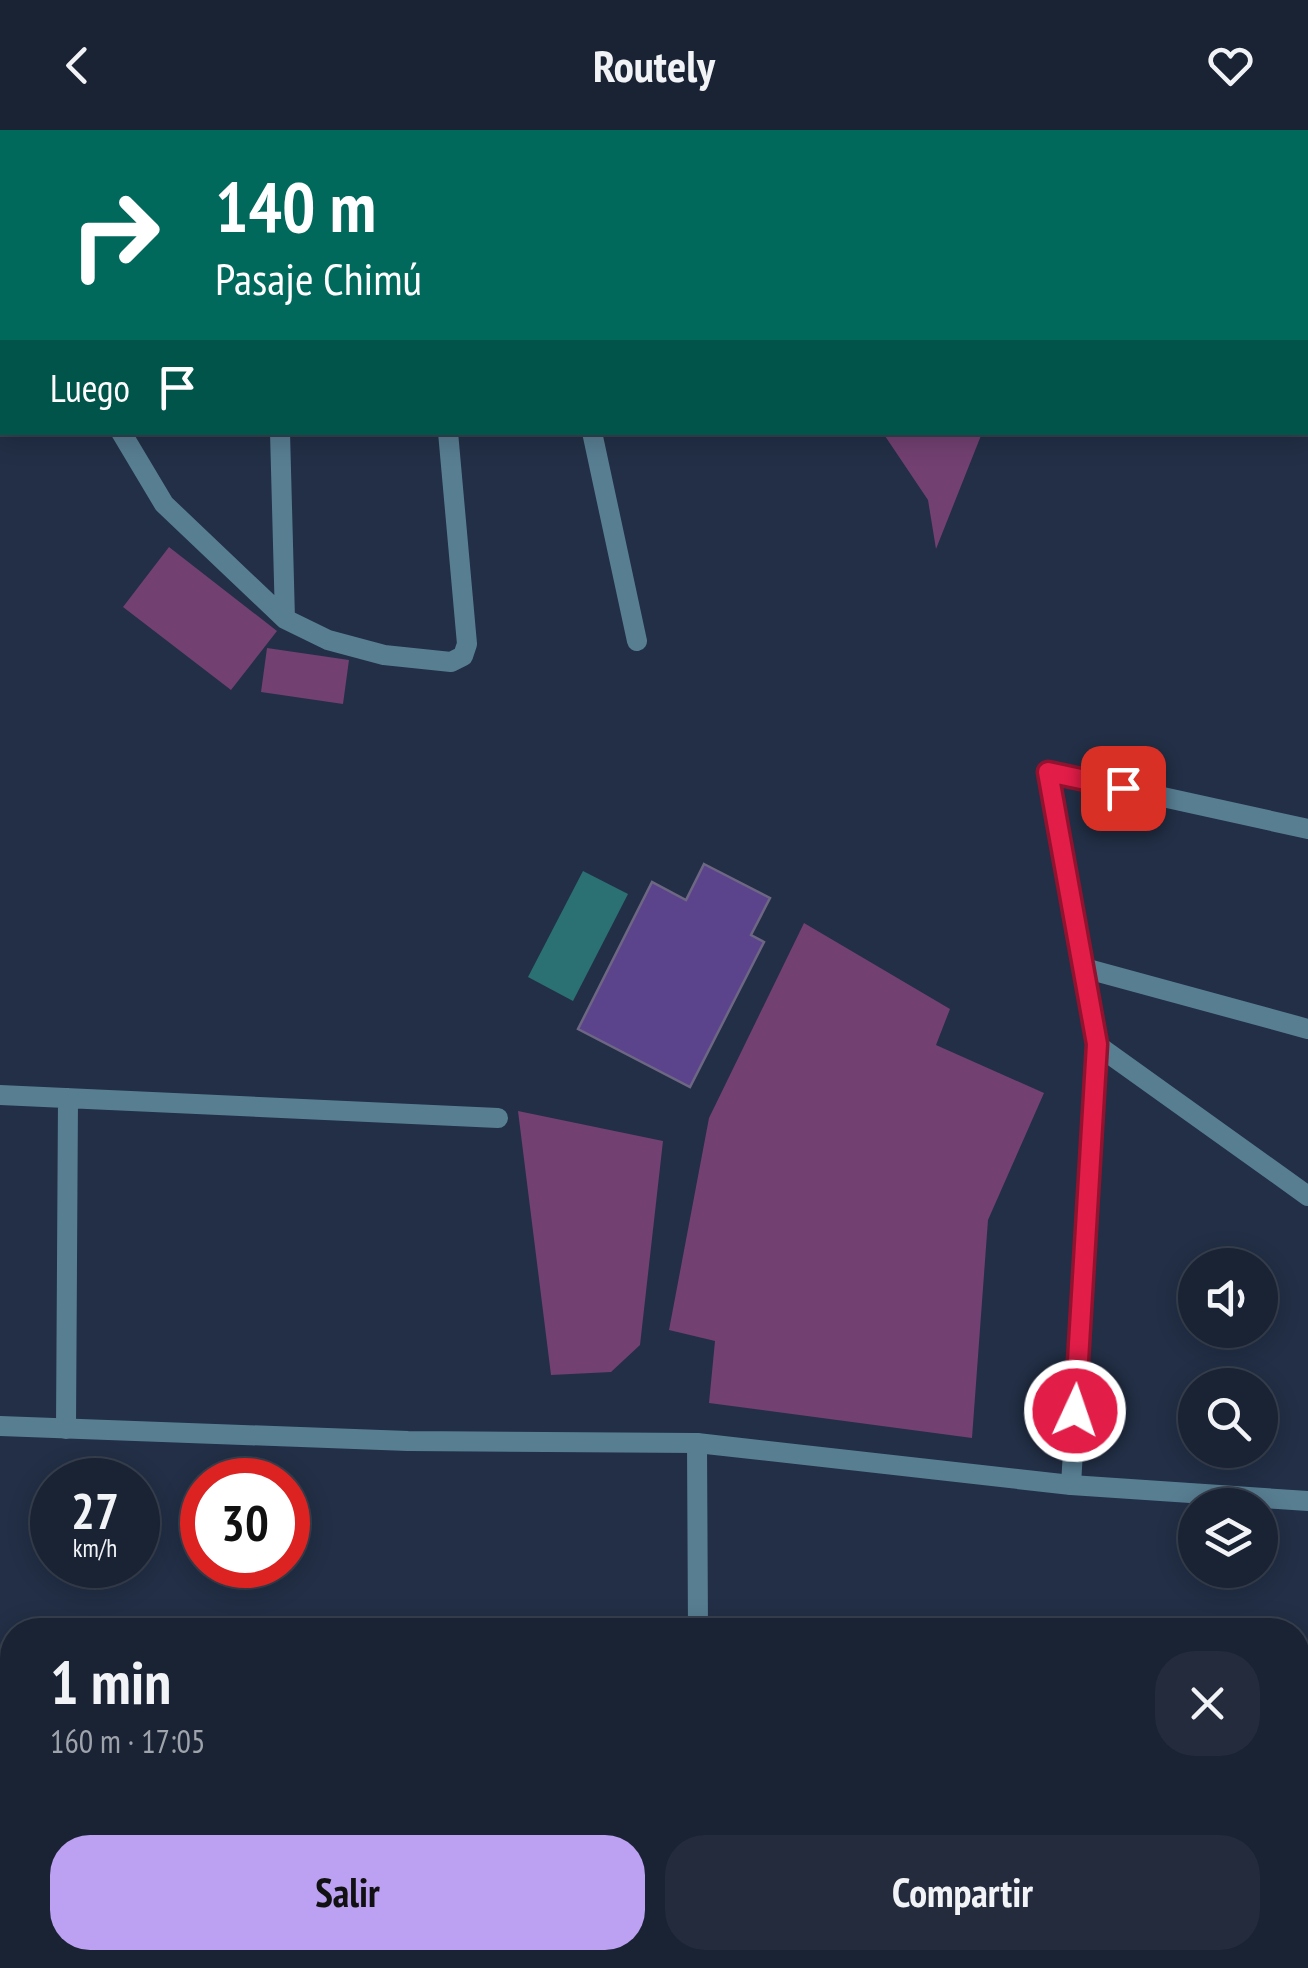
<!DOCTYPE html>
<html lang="es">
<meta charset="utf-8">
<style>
:root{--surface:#1a2334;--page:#232b3c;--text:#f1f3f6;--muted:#9fa4ac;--line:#38404f;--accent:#bca0f2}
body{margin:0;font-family:"PT Sans Narrow",sans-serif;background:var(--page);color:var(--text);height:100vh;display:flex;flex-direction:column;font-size:38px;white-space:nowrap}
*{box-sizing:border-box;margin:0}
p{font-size:32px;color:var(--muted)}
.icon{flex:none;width:55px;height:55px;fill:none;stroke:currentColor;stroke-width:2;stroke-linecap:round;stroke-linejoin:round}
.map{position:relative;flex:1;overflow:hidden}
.side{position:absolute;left:0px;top:1488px;width:1310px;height:352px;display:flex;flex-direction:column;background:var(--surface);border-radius:40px 40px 0 0;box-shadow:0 5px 25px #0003,0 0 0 2px var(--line)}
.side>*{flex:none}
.guide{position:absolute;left:0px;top:0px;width:1310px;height:305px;box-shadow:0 5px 25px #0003,0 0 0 2px var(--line);background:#00695c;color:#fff;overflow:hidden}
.buttons{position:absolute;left:1178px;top:1118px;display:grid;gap:20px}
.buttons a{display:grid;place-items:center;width:100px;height:100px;border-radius:50%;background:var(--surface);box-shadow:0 5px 25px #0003,0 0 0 2px var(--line);font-size:50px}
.speed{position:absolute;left:30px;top:1328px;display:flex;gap:20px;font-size:50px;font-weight:700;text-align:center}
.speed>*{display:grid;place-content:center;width:130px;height:130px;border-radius:50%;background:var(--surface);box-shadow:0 5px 25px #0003,0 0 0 2px var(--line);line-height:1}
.speed small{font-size:25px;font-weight:400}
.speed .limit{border:15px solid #d22;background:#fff;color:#111}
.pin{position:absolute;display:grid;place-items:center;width:85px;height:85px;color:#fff;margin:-42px;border-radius:20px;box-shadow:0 5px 15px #0006}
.me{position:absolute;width:110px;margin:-55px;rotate:3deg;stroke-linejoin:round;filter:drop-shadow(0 0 8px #0008)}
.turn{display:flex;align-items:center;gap:35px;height:210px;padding:0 50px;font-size:45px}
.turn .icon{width:130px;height:130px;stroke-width:2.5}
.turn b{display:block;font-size:70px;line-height:85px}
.then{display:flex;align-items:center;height:95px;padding:0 50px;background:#0003;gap:20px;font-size:38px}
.round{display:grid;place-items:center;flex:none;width:105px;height:105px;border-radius:40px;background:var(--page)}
.head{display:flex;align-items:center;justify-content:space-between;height:170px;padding:0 50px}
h1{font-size:60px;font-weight:700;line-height:75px}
.action{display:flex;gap:20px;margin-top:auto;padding:20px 50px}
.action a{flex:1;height:115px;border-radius:40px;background:var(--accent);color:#111;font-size:40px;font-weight:700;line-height:115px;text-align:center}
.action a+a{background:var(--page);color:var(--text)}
header{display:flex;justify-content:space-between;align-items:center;height:130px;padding:0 50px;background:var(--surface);font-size:45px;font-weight:700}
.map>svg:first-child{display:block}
.green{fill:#724071}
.water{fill:#2b7173}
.building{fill:#5b448c;stroke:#6e6784;stroke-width:2.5}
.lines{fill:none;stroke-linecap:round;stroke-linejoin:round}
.path{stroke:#7d889c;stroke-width:5;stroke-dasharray:5 8;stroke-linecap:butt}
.minor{stroke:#587e92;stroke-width:20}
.tertiary{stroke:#587e92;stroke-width:20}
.route-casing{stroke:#92132f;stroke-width:25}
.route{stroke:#e11d48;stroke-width:18}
</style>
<header><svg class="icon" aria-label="back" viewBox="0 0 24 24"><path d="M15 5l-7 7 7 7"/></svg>Routely<svg class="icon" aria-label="heart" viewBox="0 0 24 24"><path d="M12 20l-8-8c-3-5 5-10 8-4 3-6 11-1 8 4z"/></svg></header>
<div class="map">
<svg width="1308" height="1838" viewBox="0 0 1308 1838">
<rect width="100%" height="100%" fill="#222f46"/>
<!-- green -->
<path class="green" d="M165,0H509L510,2H188Z
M534,0H1091L1098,2H535Z
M883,303H982L936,419L928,370Z
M169,417L277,501L231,560L123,477Z
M267,518L349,530L343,574L261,562Z
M804,793L950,879L936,915L1044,963L988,1090L972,1308L709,1273L715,1211L669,1200L709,988Z
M518,981L663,1011L640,1215L611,1242L551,1245Z"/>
<!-- water -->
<path class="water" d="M583,741L628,764L573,871L528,847Z"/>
<!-- building -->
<path class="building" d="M0,0H69L2,2V53Z
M265,0H355L265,2Z
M704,734L770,768L751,805L764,812L690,957L578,899L652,752L686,770Z"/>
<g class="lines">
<!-- path -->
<path class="path" d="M361,0L362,2
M472,0V2"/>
<!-- minor -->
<path class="minor" d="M528,0V2
M0,206L2,207
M121,302L164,374L285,489L328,510L384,525L451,532L463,526L467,514L448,302
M280,302L285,489
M592,302L637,511
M1084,838L1308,899
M1097,915L1308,1066
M0,965L498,988
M66,1299L68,968
M697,1313L698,1500
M1071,1355L1097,915L1049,642L1308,699
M0,1542L12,1544
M1303,1701L1305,1838
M450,1828L522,1838
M699,1828V1838
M74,1838V1828
M1001,1838V1828"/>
<!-- tertiary -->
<path class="tertiary" d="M0,1296L408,1311L697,1313L1071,1355L1308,1371"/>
</g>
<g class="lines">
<defs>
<path id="route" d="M1075,1281L1097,914L1048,642L1123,658"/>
</defs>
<!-- route casing -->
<use href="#route" class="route-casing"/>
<!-- route -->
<use href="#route" class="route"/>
</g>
</svg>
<div class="buttons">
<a><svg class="icon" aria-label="sound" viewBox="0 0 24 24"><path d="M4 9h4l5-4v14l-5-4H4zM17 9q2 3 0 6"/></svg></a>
<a><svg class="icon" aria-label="search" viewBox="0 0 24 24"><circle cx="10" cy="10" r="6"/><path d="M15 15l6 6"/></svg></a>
<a><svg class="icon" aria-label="layers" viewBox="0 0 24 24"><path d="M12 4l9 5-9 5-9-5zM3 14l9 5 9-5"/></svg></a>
</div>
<div class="speed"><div>27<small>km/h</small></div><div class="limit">30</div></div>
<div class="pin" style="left:1123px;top:658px;background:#d93025"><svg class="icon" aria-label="arrive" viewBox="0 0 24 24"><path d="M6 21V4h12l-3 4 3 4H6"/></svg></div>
<svg class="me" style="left:1075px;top:1281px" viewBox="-20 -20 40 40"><circle r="17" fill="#e11d48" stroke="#fff" stroke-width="3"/><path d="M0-11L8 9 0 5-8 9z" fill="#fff"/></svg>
<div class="guide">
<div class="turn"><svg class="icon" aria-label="right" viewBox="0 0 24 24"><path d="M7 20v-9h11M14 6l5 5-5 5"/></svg><div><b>140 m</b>Pasaje Chimú</div></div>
<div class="then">Luego<svg class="icon" aria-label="arrive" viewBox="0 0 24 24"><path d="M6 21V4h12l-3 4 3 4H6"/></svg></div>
</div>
<section class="side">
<div class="head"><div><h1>1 min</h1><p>160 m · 17:05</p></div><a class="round"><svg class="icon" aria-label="close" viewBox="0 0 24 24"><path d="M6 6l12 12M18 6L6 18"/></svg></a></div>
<div class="action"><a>Salir</a><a>Compartir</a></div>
</section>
</div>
